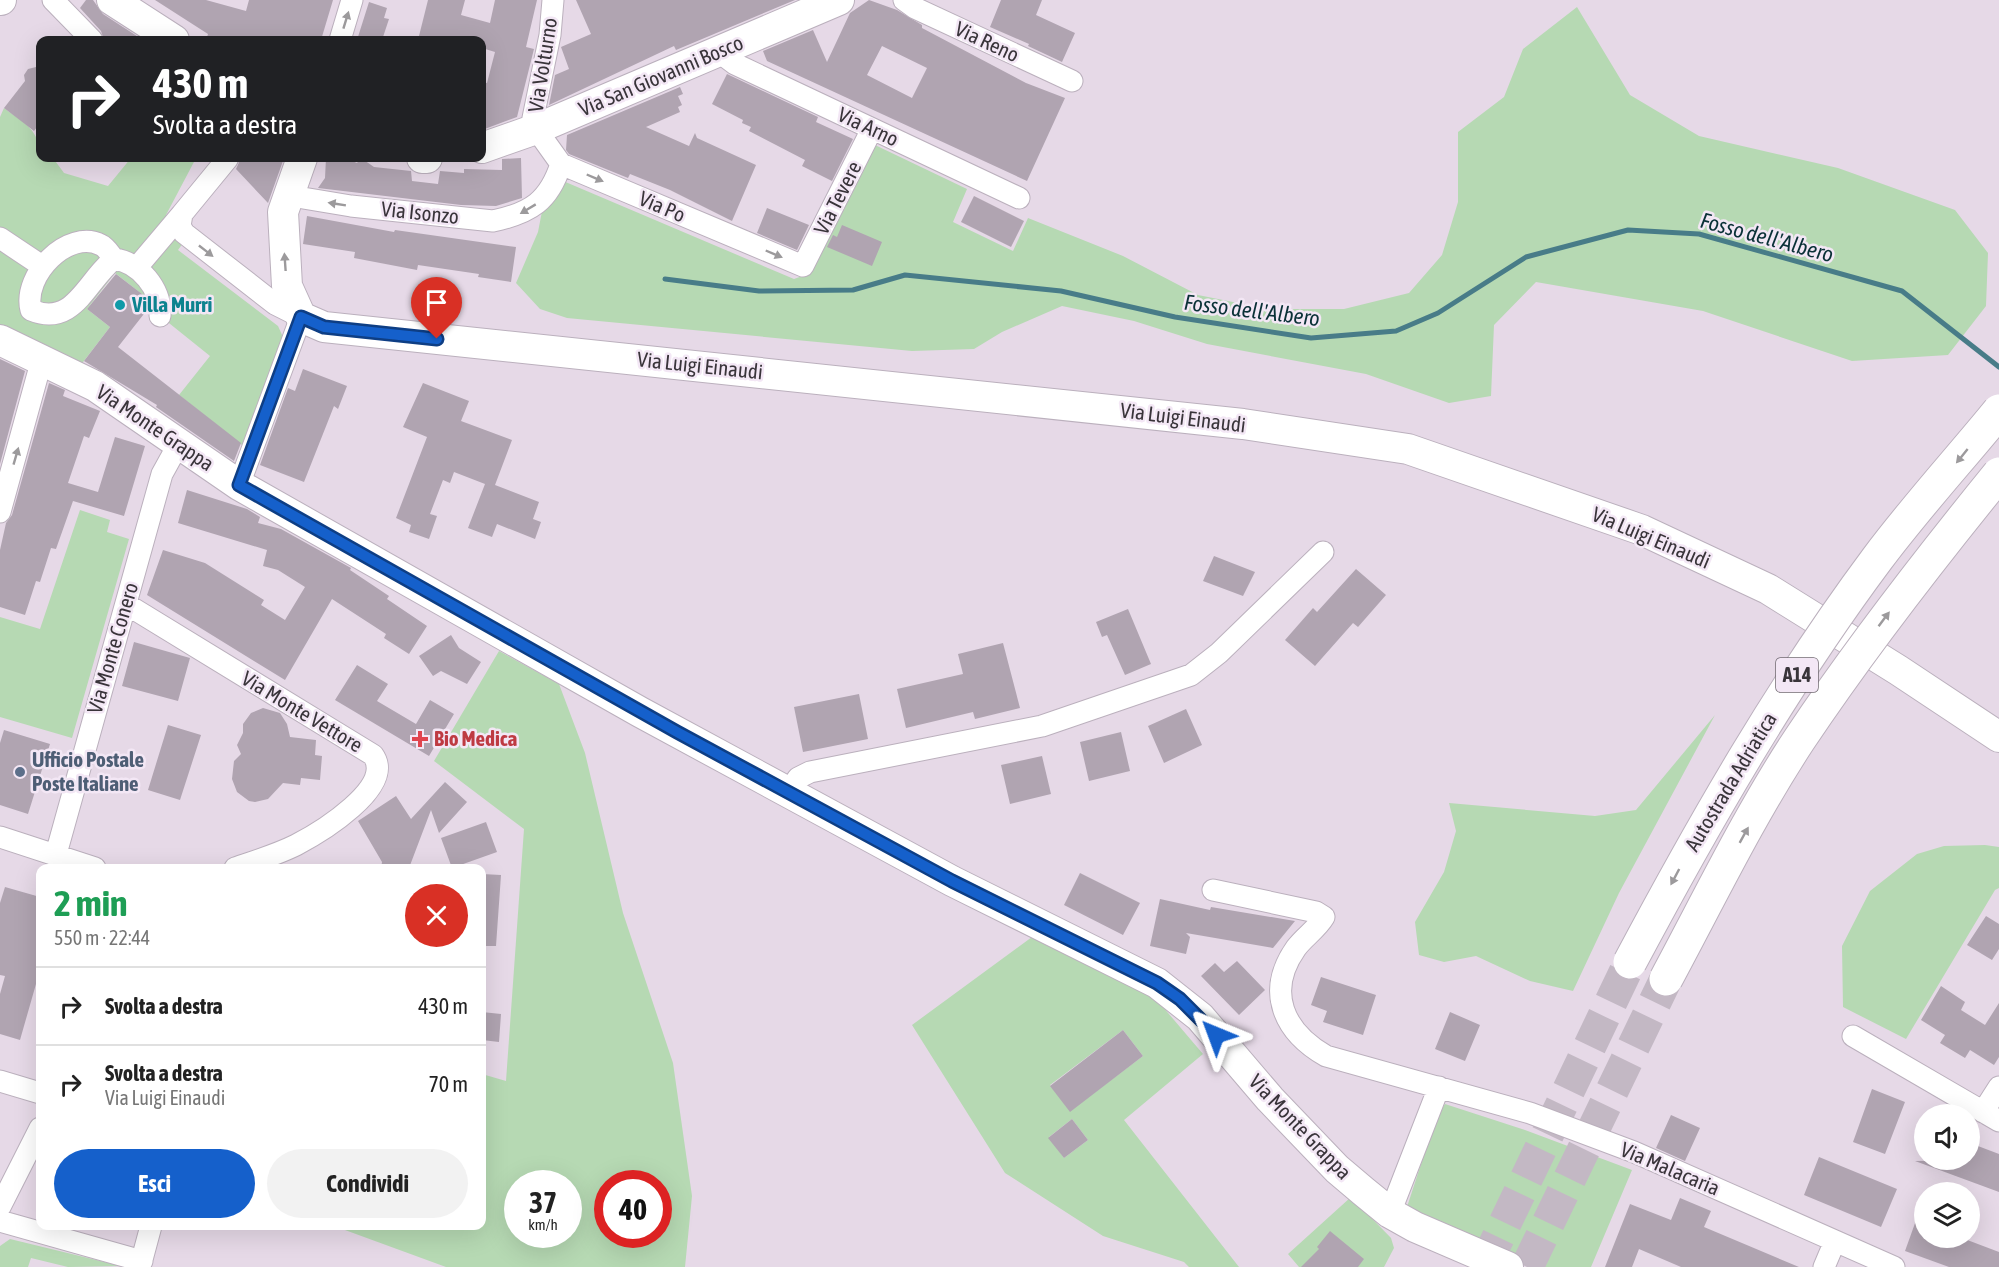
<!DOCTYPE html>
<html lang="it">
<meta charset="utf-8">
<style>
:root{--surface:#fff;--page:#f2f2f2;--text:#222;--muted:#767676;--line:#e0e0e0;--accent:#1560cb}
body{margin:0;font-family:"Asap Condensed",sans-serif;background:var(--page);color:var(--text);height:100vh;display:flex;flex-direction:column;font-size:22px;white-space:nowrap}
*{box-sizing:border-box;margin:0}
p{font-size:20px;color:var(--muted)}
.icon{flex:none;width:33px;height:33px;fill:none;stroke:currentColor;stroke-width:2;stroke-linecap:round;stroke-linejoin:round}
.map{position:relative;flex:1;overflow:hidden}
.side{position:absolute;left:36px;top:864px;width:450px;height:366px;display:flex;flex-direction:column;background:var(--surface);border-radius:12px;box-shadow:0 6px 24px #0002}
.side>*{flex:none}
.top-card{position:absolute;left:36px;top:36px;width:450px;height:126px;border-radius:12px;box-shadow:0 6px 24px #0002;background:#202124;color:#fff;overflow:hidden}
.fabs{position:absolute;left:1914px;top:1104px;display:grid;gap:12px}
.fabs a{display:grid;place-items:center;width:66px;height:66px;border-radius:50%;background:var(--surface);box-shadow:0 6px 24px #0002;font-size:30px}
.speed{position:absolute;left:504px;top:1170px;display:flex;gap:12px;font-size:30px;font-weight:700;text-align:center}
.speed>*{display:grid;place-content:center;width:78px;height:78px;border-radius:50%;background:var(--surface);box-shadow:0 6px 24px #0002;line-height:1}
.speed small{font-size:15px;font-weight:400}
.speed .limit{border:9px solid #d22;background:#fff;color:#111}
.pin{position:absolute;display:grid;place-items:center;width:51px;height:51px;color:#fff;margin:-62px -26px;border-radius:50% 50% 50% 0;rotate:-45deg;box-shadow:0 0 6px #0007}
.pin .icon{rotate:45deg}
.me{position:absolute;width:66px;margin:-33px;rotate:316deg;stroke-linejoin:round;filter:drop-shadow(0 0 4px #0008)}
.turn{display:flex;align-items:center;gap:21px;height:126px;padding:0 18px;font-size:27px}
.turn .icon{width:78px;height:78px;stroke-width:2.5}
.turn b{display:block;font-size:42px;line-height:51px}
.round{display:grid;place-items:center;flex:none;width:63px;height:63px;border-radius:32px;background:var(--page)}
.head{display:flex;align-items:center;justify-content:space-between;height:102px;padding:0 18px}
h1{font-size:36px;font-weight:700;line-height:45px;color:#1e9e55}
.primary-button{display:flex;gap:12px;margin-top:auto;padding:12px 18px}
.primary-button a{flex:1;height:69px;border-radius:36px;background:var(--accent);color:#fff;font-size:24px;font-weight:700;line-height:69px;text-align:center}
.primary-button a+a{background:var(--page);color:var(--text)}
ul{padding:0;list-style:none}
li{display:flex;align-items:center;gap:18px;height:78px;padding:0 18px;border-top:2px solid var(--line)}
li div{flex:1}
li b{display:block;font-size:22px}
li em{font-style:normal}
.map>svg:first-child{display:block}
.green{fill:#b6d9b3;fill-rule:evenodd}
.lines{fill:none;stroke-linecap:round;stroke-linejoin:round}
.stream{stroke:#487c88;stroke-width:5}
.building{fill:#b0a4b1;fill-rule:evenodd}
.highway-tunnel{stroke:#c3b8c4;stroke-width:33;stroke-dasharray:33 16;stroke-linecap:butt}
.street-casing{stroke:#bbb0bd;stroke-width:23}
.secondary-casing{stroke:#bbb0bd;stroke-width:32}
.street{stroke:#fff;stroke-width:21}
.secondary{stroke:#fff;stroke-width:30}
.highway-bridge-casing{stroke:#bbb0bd;stroke-width:35;stroke-linecap:butt}
.highway-bridge{stroke:#fff;stroke-width:33}
.oneway{fill:#9c9a9c}
.route-casing{stroke:#0e3e84;stroke-width:15}
.route{stroke:#1560cb;stroke-width:10}
.culture-dot{fill:#0f9aa8;stroke:#f3e7f5;stroke-width:2}
.health-dot{fill:#e0444e;stroke:#f3e7f5;stroke-width:2}
.service-dot{fill:#5c6f8a;stroke:#f3e7f5;stroke-width:2}
.labels{text-anchor:middle;stroke-width:5;stroke-linejoin:round;paint-order:stroke}
.shield{fill:#f3e7f5;stroke:#716a72;stroke-width:1.5}
.shield-label{font-size:20px;font-weight:bold;fill:#39343a}
.street-label{font-size:21px;fill:#39343a;stroke:#f3e7f5}
.culture-label{font-size:21px;font-weight:bold;fill:#0d838f;stroke:#f3e7f5;text-anchor:start}
.health-label{font-size:21px;font-weight:bold;fill:#be3a42;stroke:#f3e7f5;text-anchor:start}
.service-label{font-size:21px;font-weight:bold;fill:#4e5e75;stroke:#f3e7f5;text-anchor:start}
.water-label{font-size:22px;font-style:italic;fill:#0a3137;stroke:#f3e7f5}
</style>
<div class="map">
<svg width="1999" height="1267" viewBox="0 0 1999 1267">
<rect width="100%" height="100%" fill="#e6d9e7"/>
<!-- green -->
<path class="green" d="M1577,7L1630,95L1699,136L1838,168L1955,210L1988,253L1986,306L1948,355L1852,361L1703,311L1536,282L1494,325L1491,396L1449,403L1366,374L1207,344L1134,321L1062,306L1002,332L974,349L912,351L567,318L540,309L516,283L538,232L549,175L794,279L808,274L875,145L967,189L953,222L1013,251L1028,218L1123,256L1198,295L1268,309H1344L1409,293L1442,255L1458,202V132L1504,97L1523,49Z
M4,108C25,124 40,129 40,158H53L64,173L108,186L131,158H193L195,160L166,215L186,239L178,250L278,326L283,337L242,445L179,395L210,356L149,307L152,302L115,273L87,309L110,327L80,366L0,329V117Z
M80,510L110,520L107,532L129,539L72,738L0,717V617L40,629Z
M499,651L559,684L585,753L623,913L673,1063L692,1196L685,1267H446L334,1226H482V1074L506,1081L524,829L434,761ZM518,1184H568V1234H518ZM608,1184H658V1234H608Z
M1715,715L1619,893L1573,991L1530,981L1476,956L1444,962L1419,955L1415,922L1444,872L1456,831L1449,803L1595,816L1636,810Z
M1985,845L1999,847V888L1995,890L1906,1039L1843,1007L1842,946L1870,891L1917,854L1944,846Z
M1032,937L1157,1000L1203,1054L1124,1120L1239,1267H1189L1184,1262L1103,1236L1005,1173L912,1025ZM1123,1030L1143,1056L1070,1111L1050,1085ZM1072,1119L1088,1140L1064,1158L1049,1137Z
M1445,1104L1525,1130L1632,1170L1591,1267H1542L1412,1213L1407,1207L1435,1121Z
M1351,1197L1391,1238L1394,1248L1384,1267H1299L1288,1254Z
M10,1239L121,1266L68,1267L31,1258L28,1267H0V1246Z"/>
<g class="lines">
<!-- stream -->
<path class="stream" d="M665,279L759,291L853,290L905,275L1061,291L1175,317L1311,338L1396,331L1438,313L1526,257L1628,230L1699,234L1902,291L1999,367"/>
</g>
<!-- building -->
<path class="building" d="M86,0H93L103,14L143,40H104L101,31L80,8Z
M155,0H206L246,11L249,0H333L321,40H206L208,34Z
M428,0H465L461,15L490,23L495,0H537L526,47L534,49L517,117L482,130V82L487,83L495,52L482,48V40H418Z
M576,0H795L676,50L674,46L549,105L555,75L569,69L561,47L591,34Z
M869,0L897,10L922,25V28L1026,83L1065,98L1027,181L767,61L763,51L813,30L827,62L850,13ZM882,46L927,68L912,98L867,75Z
M1001,0H1042L1036,15L1075,33L1062,62L1028,46L1029,44L990,27Z
M369,2L387,8L384,18L389,19L382,40H357Z
M40,66V123L34,131L4,108L25,81L24,75L28,69Z
M727,74L818,117L816,122L853,139L832,181L802,166L805,160L749,131L751,127L742,123L743,120L712,104Z
M680,87L683,94L678,96L682,105L678,107L680,112L646,127L689,146L695,133L697,138L756,165L732,221L670,190L630,174L628,178L569,154L566,150L567,135Z
M241,158H284L268,203L236,169Z
M326,158H345L357,163L361,158L374,167L411,171L412,181L438,184L440,171L464,173V169L502,170V159L521,158L522,198L496,206L461,205L318,188L325,178Z
M974,196L1024,221L1011,247L961,222Z
M767,208L809,225L797,250L757,233Z
M307,216L394,232L395,230L516,247L511,282L478,277L479,274L418,265L417,270L354,258L355,252L303,244Z
M842,225L882,242L872,266L827,247L833,235L837,237Z
M116,274L142,294L147,310L118,347L241,443L234,461L156,407L157,405L84,361L110,327L87,309Z
M0,359L25,371L0,464Z
M303,369L347,386L338,409L334,406L304,482L260,465L288,388L295,391Z
M49,383L65,390L63,396L100,411L89,438L84,436L68,483L98,492L115,437L145,446L124,516L73,501L56,549L51,548L40,582L36,581L25,615L0,607V550L6,523L12,515Z
M423,383L469,401L461,421L512,440L495,485L539,502L533,519L541,522L535,539L497,524L492,537L468,528L485,484L454,472L450,483L443,480L430,514L437,516L429,539L409,532L411,525L396,518L427,437L403,427Z
M187,490L247,509L260,517L258,523L281,529L351,568L350,570L389,596L387,599L427,626L409,654L384,638L386,634L332,599L285,680L147,595L163,550L205,563L264,600L261,605L285,620L305,587L278,570L263,566L267,550L178,523Z
M1214,556L1255,572L1243,596L1203,581Z
M1356,569L1386,595L1358,627L1353,623L1315,666L1285,640L1313,608L1317,612Z
M1128,609L1151,664L1125,675L1107,635L1102,637L1096,622Z
M451,635L459,648L481,662L467,684L441,671L433,676L419,656Z
M134,642L190,658L178,701L122,686Z
M1003,643L1020,708L975,719L973,712L906,728L897,689L963,674L958,654Z
M357,665L388,684L377,701L416,724L430,700L454,714L429,756L335,700Z
M859,694L868,739L803,752L794,707Z
M263,708L280,713L287,724L290,737L316,740L315,755L322,756L320,780L301,778L300,785L283,783L268,799L255,802L249,801L237,792L232,779L234,761L241,754L237,745L243,733V724L251,713Z
M1186,709L1202,745L1164,763L1148,726Z
M168,725L201,735L180,800L148,790Z
M4,730L50,744L28,814L0,805V743Z
M1121,732L1130,771L1089,781L1080,742Z
M1042,756L1051,794L1010,804L1001,765Z
M445,782L467,802L439,833L431,810L409,868H381L382,862L358,821L396,796L411,819Z
M486,822L497,852L452,868L441,838Z
M1080,873L1140,903L1123,935L1064,905Z
M482,874L501,875L496,946H482Z
M5,887L40,897V970L20,1040L0,1034V994L5,976L0,975V903Z
M1160,899L1210,910L1211,907L1295,921L1273,948L1186,933L1190,937L1186,954L1150,946Z
M1986,916L1999,924V949L1992,960L1967,945Z
M1237,961L1265,990L1239,1015L1201,976L1215,963L1224,972Z
M1321,977L1376,995L1363,1035L1323,1022L1327,1011L1311,1005Z
M1941,986L1965,1002L1961,1010L1985,1025L1999,1003V1057L1994,1065L1970,1050L1965,1058L1940,1043L1945,1035L1921,1020Z
M482,1012L501,1014L499,1042L482,1040Z
M1450,1012L1480,1025L1465,1061L1435,1049Z
M1123,1030L1143,1056L1070,1112L1050,1086Z
M1872,1089L1905,1102L1885,1154L1853,1142Z
M1671,1115L1700,1128L1685,1161L1656,1148Z
M1072,1119L1088,1140L1064,1158L1048,1138Z
M1970,1143L1999,1154V1192L1915,1161L1970,1160Z
M1819,1157L1897,1189L1881,1227L1804,1195Z
M1680,1198L1711,1211L1704,1227L1799,1267H1681L1639,1249L1632,1267H1605L1630,1204L1671,1220Z
M1923,1201L1924,1238H1962L1999,1252V1267H1949L1905,1251Z
M1330,1231L1364,1259L1358,1267H1301L1319,1249L1317,1247Z"/>
<g class="lines">
<!-- highway-tunnel -->
<path class="highway-tunnel" d="M1484,1267L1630,962
M1527,1267L1666,979"/>
<defs>
<path id="street" d="M53,0L92,40
M553,0L550,35L533,118L536,129L561,164L803,266L872,129
M904,0L915,8L1072,81
M340,40L352,0
M719,52L735,64L1019,198
M228,158L182,214L180,226L184,233L275,304L301,317L239,485
M290,193L303,198L351,206L493,221C531,213 549,201 561,164
M0,238L42,266
M114,259C110,254 106,247 101,245C69,228 22,275 31,310C74,328 86,281 114,259C139,262 162,289 160,316
M138,266L182,214
M0,512L42,359
M126,604L373,755C396,787 319,833 296,845C276,855 255,861 235,868
M788,792L798,778L810,772L1042,726L1191,675L1219,653L1323,552
M0,837L95,868
M56,854L162,474L178,445
M1213,890L1316,912L1324,917C1317,929 1304,937 1296,948C1265,992 1284,1032 1326,1056L1530,1113L1634,1152L1894,1267
M1853,1036L1999,1121
M0,1081L40,1093
M1983,1112L1999,1087
M0,1207L40,1128
M1390,1213L1439,1087
M0,1221L142,1261
M140,1267L151,1226
M1824,1267L1835,1241"/>
<path id="secondary" d="M0,0H1
M112,0L174,40
M482,148L536,129L839,0
M302,158L283,212L287,286L301,317L324,327L1243,424L1408,449L1642,530L1768,589L1898,670L1999,737
M422,158H427
M0,340L95,386L239,485L640,712L952,881L1157,983L1200,1017L1270,1099L1337,1169L1363,1191L1390,1213L1415,1227L1508,1267"/>
</defs>
<!-- street casing -->
<use href="#street" class="street-casing"/>
<!-- secondary casing -->
<use href="#secondary" class="secondary-casing"/>
<!-- street -->
<use href="#street" class="street"/>
<!-- secondary -->
<use href="#secondary" class="secondary"/>
<defs>
<path id="highway-bridge" d="M1630,962C1704,823 1783,685 1877,559C1915,508 1959,460 1999,411
M1666,979C1709,899 1749,816 1799,740C1861,647 1929,560 1999,474"/>
</defs>
<!-- highway-bridge casing -->
<use href="#highway-bridge" class="highway-bridge-casing"/>
<!-- highway-bridge -->
<use href="#highway-bridge" class="highway-bridge"/>
</g>
<!-- one-way arrows -->
<defs><path id="oneway-solid" d="M-6-.8H1V-3.2L6.5 0L1 3.2V.8H-6Z" transform="scale(1.5)"/></defs>
<g class="oneway">
<use href="#oneway-solid" transform="translate(346 20) rotate(-73)"/>
<use href="#oneway-solid" transform="translate(595 178) rotate(23)"/>
<use href="#oneway-solid" transform="translate(337 204) rotate(-171)"/>
<use href="#oneway-solid" transform="translate(528 209) rotate(149)"/>
<use href="#oneway-solid" transform="translate(206 251) rotate(38)"/>
<use href="#oneway-solid" transform="translate(774 254) rotate(23)"/>
<use href="#oneway-solid" transform="translate(285 262) rotate(-94)"/>
<use href="#oneway-solid" transform="translate(16 456) rotate(-74)"/>
<use href="#oneway-solid" transform="translate(1962 456) rotate(129)"/>
<use href="#oneway-solid" transform="translate(1884 619) rotate(-53)"/>
<use href="#oneway-solid" transform="translate(1744 835) rotate(-61)"/>
<use href="#oneway-solid" transform="translate(1675 877) rotate(118)"/>
</g>
<g class="lines">
<defs>
<path id="route" d="M437,339L324,327L301,317L239,485L677,732L952,881L1157,983L1180,999L1216,1035"/>
</defs>
<!-- route casing -->
<use href="#route" class="route-casing"/>
<!-- route -->
<use href="#route" class="route"/>
</g>
<!-- markers -->
<circle class="culture-dot" cx="120" cy="305" r="6"/>
<path class="health-dot" d="M417 730h6v6h6v6h-6v6h-6v-6h-6v-6h6z"/>
<circle class="service-dot" cx="20" cy="772" r="6"/>
<g class="labels">
<!-- shield labels -->
<rect class="shield" x="1776" y="658" width="42" height="34" rx="4.5"/>
<g class="shield-label">
<text x="1797" y="682">A14</text>
</g>
<!-- street labels -->
<g class="street-label">
<text transform="translate(987 42) rotate(25)" y="7">Via Reno</text>
<text transform="translate(543 65) rotate(-81)" y="7">Via Volturno</text>
<text transform="translate(661 76) rotate(-23)" y="7">Via San Giovanni Bosco</text>
<text transform="translate(868 127) rotate(25)" y="7">Via Arno</text>
<text transform="translate(838 198) rotate(-63)" y="7">Via Tevere</text>
<text transform="translate(662 207) rotate(23)" y="7">Via Po</text>
<text transform="translate(420 213) rotate(6)" y="7">Via Isonzo</text>
<text transform="translate(700 366) rotate(6)" y="7">Via Luigi Einaudi</text>
<text transform="translate(1183 418) rotate(7)" y="7">Via Luigi Einaudi</text>
<text transform="translate(155 428) rotate(34)" y="7">Via Monte Grappa</text>
<text transform="translate(1651 538) rotate(23)" y="7">Via Luigi Einaudi</text>
<text transform="translate(113 648) rotate(-74)" y="7">Via Monte Conero</text>
<text transform="translate(302 712) rotate(31)" y="7">Via Monte Vettore</text>
<text transform="translate(1731 782) rotate(-59)" y="7">Autostrada Adriatica</text>
<text transform="translate(1300 1127) rotate(46)" y="7">Via Monte Grappa</text>
<text transform="translate(1670 1169) rotate(23)" y="7">Via Malacaria</text>
</g>
<!-- culture labels -->
<g class="culture-label">
<text x="132" y="312">Villa Murri</text>
</g>
<!-- health labels -->
<g class="health-label">
<text x="434" y="746">Bio Medica</text>
</g>
<!-- service labels -->
<g class="service-label">
<text x="32" y="767">Ufficio Postale<tspan x="32" dy="24">Poste Italiane</tspan></text>
</g>
<!-- water labels -->
<g class="water-label">
<text transform="translate(1767 237) rotate(15)" y="8">Fosso dell'Albero</text>
<text transform="translate(1252 310) rotate(7)" y="8">Fosso dell'Albero</text>
</g>
</g>
</svg>
<div class="fabs">
<a><svg class="icon" aria-label="sound" viewBox="0 0 24 24"><path d="M4 9h4l5-4v14l-5-4H4zM17 9q2 3 0 6"/></svg></a>
<a><svg class="icon" aria-label="layers" viewBox="0 0 24 24"><path d="M12 4l9 5-9 5-9-5zM3 14l9 5 9-5"/></svg></a>
</div>
<div class="speed"><div>37<small>km/h</small></div><div class="limit">40</div></div>
<div class="pin" style="left:437px;top:339px;background:#d93025"><svg class="icon" aria-label="arrive" viewBox="0 0 24 24"><path d="M6 21V4h12l-3 4 3 4H6"/></svg></div>
<svg class="me" style="left:1216px;top:1035px" viewBox="-20 -20 40 40"><path d="M0-17L14 15 0 8-14 15z" fill="#1560cb" stroke="#fff" stroke-width="4"/></svg>
<div class="top-card">
<div class="turn"><svg class="icon" aria-label="right" viewBox="0 0 24 24"><path d="M7 20v-9h11M14 6l5 5-5 5"/></svg><div><b>430 m</b>Svolta a destra</div></div>
</div>
<section class="side">
<div class="head"><div><h1>2 min</h1><p>550 m · 22:44</p></div><a class="round" style="background:#d93025;color:#fff"><svg class="icon" aria-label="close" viewBox="0 0 24 24"><path d="M6 6l12 12M18 6L6 18"/></svg></a></div>
<ul>
<li><svg class="icon" aria-label="right" viewBox="0 0 24 24"><path d="M7 20v-9h11M14 6l5 5-5 5"/></svg><div><b>Svolta a destra</b></div><em>430 m</em></li>
<li><svg class="icon" aria-label="right" viewBox="0 0 24 24"><path d="M7 20v-9h11M14 6l5 5-5 5"/></svg><div><b>Svolta a destra</b><p>Via Luigi Einaudi</p></div><em>70 m</em></li>
</ul>
<div class="primary-button"><a>Esci</a><a>Condividi</a></div>
</section>
</div>
